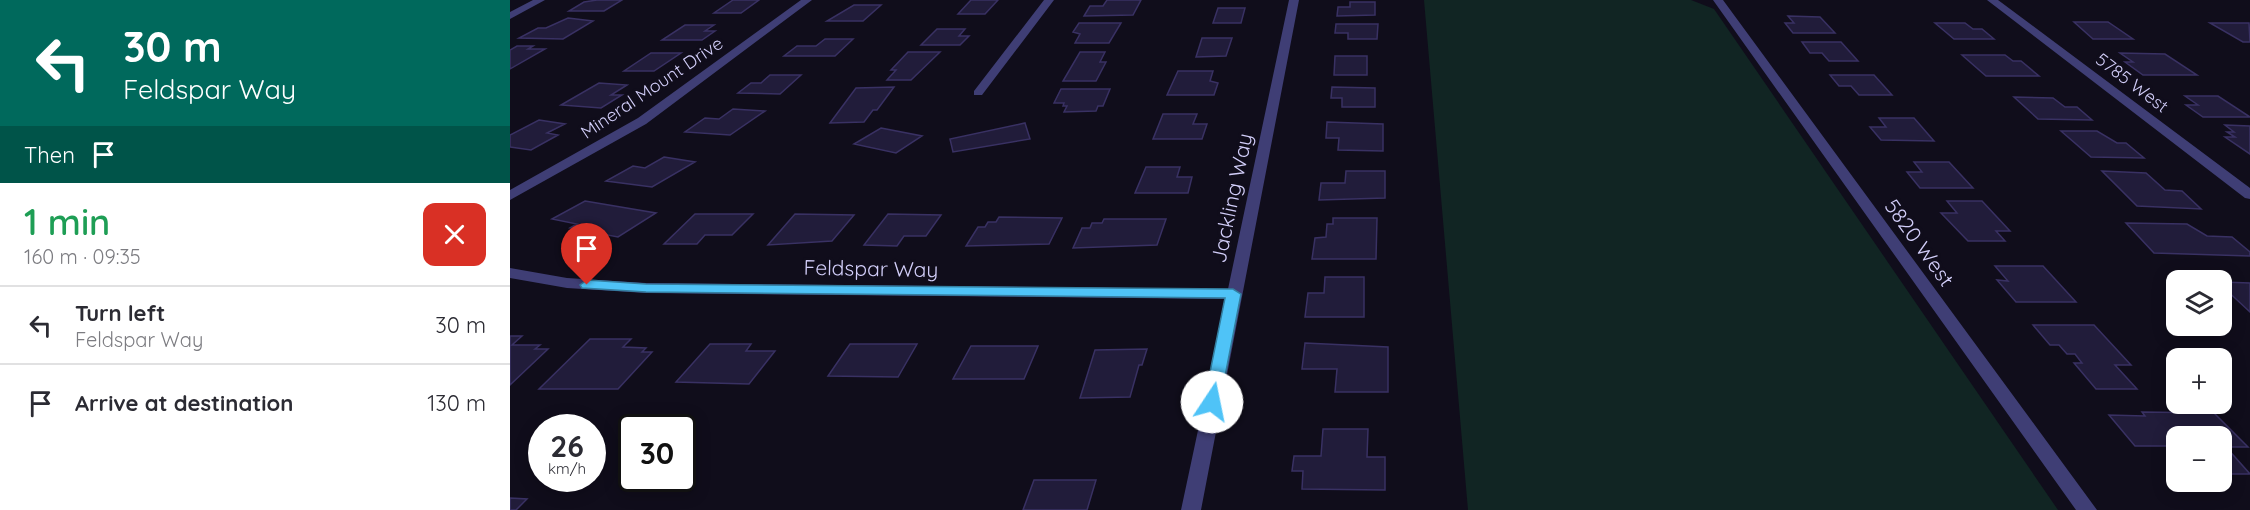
<!DOCTYPE html>
<meta charset="utf-8">
<style>
:root{--surface:#fff;--page:#f7f7f7;--text:#2b2b33;--muted:#7c7c81;--line:#e1e1e2}
body{margin:0;font-family:Quicksand,sans-serif;background:var(--page);color:var(--text);height:100vh;display:flex;flex-direction:column;font-size:22px;white-space:nowrap}
*{box-sizing:border-box;margin:0}
p{font-size:20px;color:var(--muted)}
.icon{flex:none;width:33px;height:33px;fill:none;stroke:currentColor;stroke-width:2;stroke-linecap:round;stroke-linejoin:round}
.map{position:relative;flex:1;overflow:hidden}
.side{display:flex;flex-direction:column;background:var(--surface);width:510px}
.side>*{flex:none}
.hud{background:#00695c;color:#fff;overflow:hidden}
.fabs{position:absolute;left:1656px;top:270px;display:grid;gap:12px}
.fabs a{display:grid;place-items:center;width:66px;height:66px;border-radius:12px;background:var(--surface);box-shadow:0 3px 15px #0003;font-size:30px}
.speed{position:absolute;left:18px;top:414px;display:flex;gap:12px;font-size:30px;font-weight:700;text-align:center}
.speed>*{display:grid;place-content:center;width:78px;height:78px;border-radius:50%;background:var(--surface);box-shadow:0 3px 15px #0003;line-height:1}
.speed small{font-size:15px;font-weight:400}
.speed .limit{border:3px solid #111;border-radius:9px;background:#fff;color:#111}
.pin{position:absolute;display:grid;place-items:center;width:51px;height:51px;color:#fff;margin:-62px -26px;border-radius:50% 50% 50% 0;rotate:-45deg;box-shadow:0 0 6px #0007}
.pin .icon{rotate:45deg}
.me{position:absolute;width:66px;margin:-33px;rotate:11deg;stroke-linejoin:round;filter:drop-shadow(0 0 4px #0008)}
.turn{display:flex;align-items:center;gap:21px;height:126px;padding:0 24px;font-size:27px}
.turn .icon{width:78px;height:78px;stroke-width:2.5}
.turn b{display:block;font-size:42px;line-height:51px}
.then{display:flex;align-items:center;height:57px;padding:0 24px;background:#0003;gap:12px;font-size:22px}
.round{display:grid;place-items:center;flex:none;width:63px;height:63px;border-radius:12px;background:var(--page)}
.summary{display:flex;align-items:center;justify-content:space-between;height:102px;padding:0 24px}
h1{font-size:36px;font-weight:600;line-height:45px;color:#1e9e55}
ul{padding:0;list-style:none}
li{display:flex;align-items:center;gap:18px;height:78px;padding:0 24px;border-top:2px solid var(--line)}
li div{flex:1}
li b{display:block;font-size:22px}
li em{font-style:normal}
main{display:flex;flex:1;min-height:0}
.map>svg:first-child{display:block}
.green{fill:#112523}
.building{fill:#211c3a;stroke:#393163;stroke-width:1.5}
.lines{fill:none;stroke-linecap:round;stroke-linejoin:round}
.minor{fill:#3f3e75;fill-rule:evenodd}
.route{fill:#4fc3f7;stroke:#337fa1;stroke-width:1.5}
.labels{text-anchor:middle;stroke-width:6;stroke-linejoin:round;paint-order:stroke}
.far-street-label{font-size:18px;fill:#d2cef9;stroke:#100d1b}
.street-label{font-size:21px;fill:#d2cef9;stroke:#100d1b}
</style>
<main>
<section class="side">
<div class="hud">
<div class="turn"><svg class="icon" aria-label="left" viewBox="0 0 24 24"><path d="M17 20v-9H6M10 6l-5 5 5 5"/></svg><div><b>30 m</b>Feldspar Way</div></div>
<div class="then">Then<svg class="icon" aria-label="arrive" viewBox="0 0 24 24"><path d="M6 21V4h12l-3 4 3 4H6"/></svg></div>
</div>
<div class="summary"><div><h1>1 min</h1><p>160 m · 09:35</p></div><a class="round" style="background:#d93025;color:#fff"><svg class="icon" aria-label="close" viewBox="0 0 24 24"><path d="M6 6l12 12M18 6L6 18"/></svg></a></div>
<ul>
<li><svg class="icon" aria-label="left" viewBox="0 0 24 24"><path d="M17 20v-9H6M10 6l-5 5 5 5"/></svg><div><b>Turn left</b><p>Feldspar Way</p></div><em>30 m</em></li>
<li><svg class="icon" aria-label="arrive" viewBox="0 0 24 24"><path d="M6 21V4h12l-3 4 3 4H6"/></svg><div><b>Arrive at destination</b></div><em>130 m</em></li>
</ul>
</section>
<div class="map">
<svg width="1740" height="510" viewBox="0 0 1740 510">
<rect width="100%" height="100%" fill="#100d1b"/>
<!-- green -->
<path class="green" d="M914,0H1181L1204,9L1548,510H958Z"/>
<!-- building -->
<path class="building" d="M87,0H112L94,11H59L74,2Z
M223,0H249L231,13H204Z
M461,0H488L475,14H448Z
M597,0H631L623,15L574,16L580,6H593Z
M840,2H865V15L827,16L828,7H840Z
M344,5H371L353,21H317Z
M708,8H735L731,23H703Z
M1278,16L1310,17L1325,33H1283L1275,23H1284Z
M58,18L83,21L53,39L9,38L28,28H36Z
M1564,22H1598L1623,39H1583Z
M569,23H611L599,43H565L570,34L563,32Z
M1425,23H1455L1463,29H1472L1484,39H1444Z
M1700,23H1739L1740,42H1733Z
M826,24H868L867,39H838V33H825Z
M175,25H204L195,31H205L192,40H152Z
M427,29H455L449,36H459L450,45H411Z
M692,38H722L716,56L686,57Z
M315,39H343L325,56H274L287,46H306Z
M1292,42H1331L1348,61H1319L1312,53H1300Z
M7,46H23L18,49H35L0,69V50Z
M398,52H430L401,80H377L386,70H381Z
M570,52H595L590,62H596L586,81H553Z
M141,53H171L144,71H114Z
M1610,53L1655,54L1687,75H1633L1615,62H1623Z
M1452,55H1495L1503,61H1511L1529,76H1476Z
M825,56H857V75H824Z
M668,71H703L700,81L708,83L704,95H657Z
M260,75H291L270,94L228,93L241,83H251Z
M1320,75H1364L1382,95H1349L1341,86H1329Z
M89,83L117,85L101,95H112L91,108L51,105Z
M384,87L367,110H363L354,122L320,123L346,88Z
M822,87L865,88V107H832V98H821Z
M551,89H600L593,106H588L586,111L554,112L557,106H553L554,103H544Z
M1675,96H1708L1740,117H1693L1676,105H1688Z
M1504,97L1543,98L1555,107H1567L1582,120L1528,119Z
M223,109L255,111L220,135L175,132L195,118L209,119Z
M653,114H687L683,124H697L692,139H643Z
M1369,118H1404L1424,141L1371,140L1360,127H1376Z
M29,120L55,124L37,133L48,135L21,150L0,147V135Z
M817,122L873,124V151L828,150L829,138H816Z
M515,123L520,139L443,152L440,139Z
M1715,125L1740,126V154L1715,137H1725L1717,132H1724Z
M371,128L412,136L386,153L344,144Z
M1551,131H1587L1607,143H1616L1634,158L1581,157Z
M154,157L185,162L142,187L96,181L123,166L135,168Z
M1404,162H1439L1463,188H1410L1397,172H1412Z
M636,167H670L667,177H682L678,193H625Z
M836,171H875V198L809,200L811,183H835Z
M1592,171L1636,173L1655,190L1672,191L1691,209L1627,206Z
M75,201L146,213L108,237L60,228L67,224L42,219Z
M1437,201H1472L1500,231H1486L1495,241H1458L1431,213H1447Z
M185,214H243L222,235H195L187,244H154Z
M285,214L344,215L322,241L258,245Z
M378,214L431,215L416,236H394L387,246L354,245Z
M489,217L552,218L539,244L456,246L468,227H475L478,222H486Z
M823,218H867L866,259H802L805,238L816,237L817,224H823Z
M594,219H656L647,245L563,248L572,228H580L582,223H592Z
M1616,223L1677,224L1697,236L1722,237L1740,252V256L1644,253Z
M1485,266H1533L1566,302H1506L1487,280L1498,281Z
M815,277H854V317H795L798,293H814Z
M1712,282L1740,283V312L1712,286Z
M1523,325H1584L1621,365H1605L1627,389H1586L1564,363H1572L1565,354H1557L1549,345H1540Z
M0,336H12L2,345H30L25,349H38L0,385Z
M80,339H121L113,347L136,348L132,352H142L108,389H29Z
M795,343L878,347V392H825L827,369H792Z
M200,344H241L236,351H265L239,384L166,382Z
M340,344H407L388,377L318,376Z
M461,346H528L514,379H443Z
M637,349L632,365H629L620,397L570,398L585,350Z
M1632,412L1704,413L1738,447H1716L1740,474H1712V436H1666V452L1661,446H1625L1599,415L1635,416Z
M813,429H858L857,457H875V490L792,489L793,471H782L784,456H811Z
M524,480H586L577,510H513Z
M0,498L17,499L6,510H0Z"/>
<g class="lines">
<!-- minor -->
<path class="minor" d="M23,0H35L0,19V12Z
M291,0H302L136,124L0,200V190L128,118Z
M534,0H544L472,95H464V91Z
M779,0H789L691,510H671L716,299L136,293L57,288L0,278V268L57,278L136,283L718,289Z
M1203,0H1213L1587,510H1566Z
M1477,0H1488L1740,188V199L1735,198Z"/>
</g>
<!-- route -->
<path class="route" d="M77,280L136,284L723,289L731,294L710,402L702,408L694,402L715,298L136,292L72,288L70,285Z"/>
<g class="labels">
<!-- far-street labels -->
<g class="far-street-label">
<text transform="translate(1622 83) rotate(37)" y="6">5785 West</text>
<text transform="translate(142 88) rotate(-34)" y="6">Mineral Mount Drive</text>
</g>
<!-- street labels -->
<g class="street-label">
<text transform="translate(722 198) rotate(-78)" y="7">Jackling Way</text>
<text transform="translate(1409 243) rotate(54)" y="7">5820 West</text>
<text transform="translate(361 269) rotate(1)" y="7">Feldspar Way</text>
</g>
</g>
</svg>
<div class="fabs">
<a><svg class="icon" aria-label="layers" viewBox="0 0 24 24"><path d="M12 4l9 5-9 5-9-5zM3 14l9 5 9-5"/></svg></a>
<a>+</a>
<a>−</a>
</div>
<div class="speed"><div>26<small>km/h</small></div><div class="limit">30</div></div>
<div class="pin" style="left:77px;top:285px;background:#d93025"><svg class="icon" aria-label="arrive" viewBox="0 0 24 24"><path d="M6 21V4h12l-3 4 3 4H6"/></svg></div>
<svg class="me" style="left:702px;top:402px" viewBox="-20 -20 40 40"><circle r="19" fill="#fff"/><path d="M0-13L10 11 0 6-10 11z" fill="#4fc3f7"/></svg>
</div>
</main>
